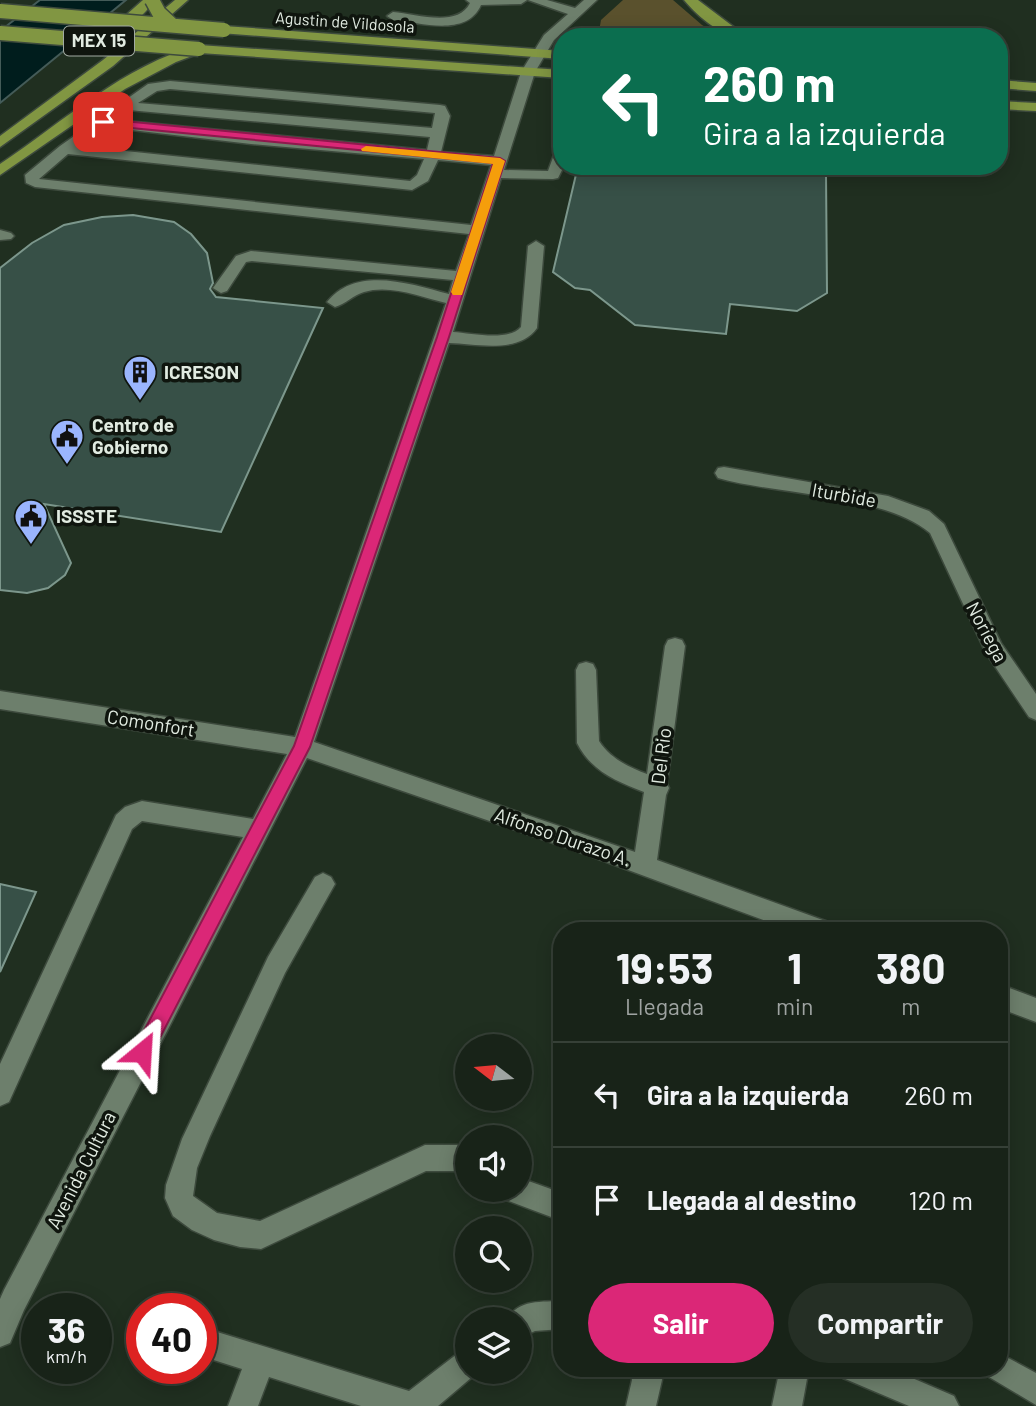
<!DOCTYPE html>
<html lang="es">
<style>
:root{--surface:#182318;--page:#252f25;--text:#f1f3f6;--muted:#9fa4a2;--line:#364037;--accent:#db2777}
body{margin:0;font-family:Barlow,sans-serif;background:var(--page);color:var(--text);height:100vh;display:flex;flex-direction:column;font-size:26px;white-space:nowrap}
*{box-sizing:border-box;margin:0}
p{font-size:23px;color:var(--muted)}
.icon{flex:none;width:38px;height:38px;fill:none;stroke:currentColor;stroke-width:2;stroke-linecap:round;stroke-linejoin:round}
.map{position:relative;flex:1;overflow:hidden}
.drawer{position:absolute;left:553px;top:922px;width:455px;height:455px;display:flex;flex-direction:column;background:var(--surface);border-radius:28px;box-shadow:0 4px 18px #0003,0 0 0 2px var(--line)}
.drawer>*{flex:none}
.guide{position:absolute;left:553px;top:28px;width:455px;height:147px;border-radius:28px;box-shadow:0 4px 18px #0003,0 0 0 2px var(--line);background:#0b6e4f;color:#fff;overflow:hidden}
.needle{width:46px;rotate:286deg}
.buttons{position:absolute;left:455px;top:1034px;display:grid;gap:14px}
.buttons a{display:grid;place-items:center;width:77px;height:77px;border-radius:50%;background:var(--surface);box-shadow:0 4px 18px #0003,0 0 0 2px var(--line);font-size:35px}
.speed{position:absolute;left:21px;top:1293px;display:flex;gap:14px;font-size:35px;font-weight:700;text-align:center}
.speed>*{display:grid;place-content:center;width:91px;height:91px;border-radius:50%;background:var(--surface);box-shadow:0 4px 18px #0003,0 0 0 2px var(--line);line-height:1}
.speed small{font-size:18px;font-weight:400}
.speed .limit{border:10px solid #d22;background:#fff;color:#111}
.pin{position:absolute;display:grid;place-items:center;width:60px;height:60px;color:#fff;margin:-30px;border-radius:14px;box-shadow:0 4px 10px #0006}
.me{position:absolute;width:77px;margin:-38px;rotate:27deg;stroke-linejoin:round;filter:drop-shadow(0 0 5px #0008)}
.turn{display:flex;align-items:center;gap:24px;height:147px;padding:0 35px;font-size:32px}
.turn .icon{width:91px;height:91px;stroke-width:2.5}
.turn b{display:block;font-size:49px;line-height:60px}
.eta{display:flex;justify-content:space-evenly;align-items:center;height:119px;text-align:center}
.eta b{font-size:42px;font-weight:700;line-height:49px}
.action{display:flex;gap:14px;margin-top:auto;padding:14px 35px}
.action a{flex:1;height:80px;border-radius:42px;background:var(--accent);color:#fff;font-size:28px;font-weight:700;line-height:80px;text-align:center}
.action a+a{background:var(--page);color:var(--text)}
ul{padding:0;list-style:none}
li{display:flex;align-items:center;gap:21px;height:105px;padding:0 35px;border-top:2px solid var(--line)}
li div{flex:1}
li b{display:block;font-size:26px}
li em{font-style:normal}
.map>svg:first-child{display:block}
.green{fill:#5a512d}
.water{fill:#001d1d;stroke:#445b58;stroke-width:2}
.building{fill:#375047;stroke:#7c978c;stroke-width:2}
.lines{fill:none;stroke-linecap:round;stroke-linejoin:round}
.minor-casing{stroke:#3d4a3d;stroke-width:3}
.major-casing{stroke:#3d4a3d;stroke-width:3}
.minor{fill:#6d7f6c;fill-rule:evenodd}
.major{fill:#819642;fill-rule:evenodd}
.major-bridge-casing{stroke:#3d4a3d;stroke-width:17;stroke-linecap:butt}
.major-bridge{stroke:#819642;stroke-width:14}
.route{fill:#db2777;stroke:#8e194d;stroke-width:2}
.slow{fill:#f59e0b}
.labels{text-anchor:middle;stroke-width:7;stroke-linejoin:round;paint-order:stroke}
.far-street-label{font-size:16px;fill:#e1ebe1;stroke:#0f150e}
.shield{fill:#0f150e;stroke:#a2aba2;stroke-width:2}
.shield-label{font-size:18px;font-weight:bold;fill:#e1ebe1}
.poi-label{font-size:19px;font-weight:bold;fill:#e1ebe1;stroke:#0f150e;text-anchor:start}
.street-label{font-size:19px;fill:#e1ebe1;stroke:#0f150e}
</style>
<div class="map">
<svg width="1036" height="1406" viewBox="0 0 1036 1406">
<rect width="100%" height="100%" fill="#202f20"/>
<!-- green -->
<path class="green" d="M623,0H673L702,25L723,37H598L601,20Z"/>
<!-- water -->
<path class="water" d="M40,0H126L0,103V31Z"/>
<!-- building -->
<path class="building" d="M578,166H815L826,173L827,293L797,311L730,304L726,334L635,325L590,290L575,288L553,272Z
M133,215L174,222L191,234L207,253L213,283L210,289L216,297L323,308L221,532L44,504L71,563L65,575L48,588L27,593L0,590V268L32,243L64,225L102,217Z
M0,884L36,892L0,972Z"/>
<g class="lines">
<defs>
<path id="minor" d="M466,0H527L521,4L481,5C467,37 422,23 393,20L387,16L393,12C416,14 458,28 470,3Z
M528,0H547L575,8L584,0H597L554,40L535,72L504,170L548,171L555,152L562,148L564,166L558,178L553,179L501,178L453,332C471,333 508,342 521,327L528,246L536,241L544,246L537,328C519,354 477,344 449,343L314,742L635,852L644,792C616,781 591,771 577,743L576,670L579,664L586,662L593,664L596,670L599,741C610,758 628,767 647,774L665,646L668,640L675,638L682,640L685,646L667,784L669,788L666,795L657,860L831,923L835,931H793L585,854L307,758L24,1310L10,1343L0,1347V1299L4,1290L243,837L142,821L132,829L9,1102L0,1106V1064L116,815L125,807L142,801L253,819L287,754L0,709V691L295,737L446,303C421,297 390,284 364,292C353,295 346,304 335,307L327,302C356,265 411,284 449,294L453,280L252,261L246,262L227,291L221,293L213,288L236,256L251,251L456,271L469,234L35,187L26,183L25,175L60,146L148,84L170,81L440,105L445,106L450,116L441,152L494,156L521,72L544,35L568,14ZM170,89L435,113L432,128L138,103L157,91ZM128,110L430,137L427,150L115,120ZM106,127L251,144L424,159L417,175L410,181L78,146ZM68,154L412,190L428,181L438,160L491,165L471,225L39,179Z
M0,230L11,233L14,236L11,239L0,240Z
M724,467L888,496L929,511L944,524L1001,643L1036,694V720L1029,717L986,653L930,533C884,494 777,495 718,478L715,473L718,468Z
M323,873L331,877L335,884L285,973L210,1136L197,1168L193,1196L217,1213L260,1221L425,1145H457L467,1149V1175L457,1171H426L261,1249L240,1247L214,1240L192,1230L173,1216L165,1198L166,1185L182,1139L268,957L315,877Z
M999,984L1036,998V1022L999,1008Z
M520,1178L562,1193V1221L506,1200L503,1190H520Z
M562,1301V1329L535,1331L520,1338V1320H508C516,1299 544,1302 562,1301Z
M201,1327L409,1391L457,1354L467,1349V1372H478L438,1406H361L269,1377L258,1406H228L242,1369L201,1356Z
M999,1353L1036,1373V1405L989,1377L985,1368H999Z
M631,1368H661L662,1380L656,1406H626L632,1380Z
M780,1368H809L802,1406H772Z
M839,1368H889L954,1396L959,1406H909L843,1378Z"/>
<path id="major" d="M143,0H155C139,23 117,35 91,43L86,44L80,40L117,23Z
M175,0H188L113,66L0,147V136L103,60Z
M684,0H698L747,37C722,37 700,19 684,0Z
M224,26L562,51V59L220,33V27Z
M199,45L562,70V78L200,53L176,62L125,89L0,175V164C63,122 124,65 199,45Z
M999,80L1036,83V91L999,88Z
M999,101L1036,103V111L999,109Z"/>
</defs>
<!-- minor casing -->
<use href="#minor" class="minor-casing"/>
<!-- major casing -->
<use href="#major" class="major-casing"/>
<!-- minor -->
<use href="#minor" class="minor"/>
<!-- major -->
<use href="#major" class="major"/>
<defs>
<path id="major-bridge" d="M152,0L159,13L172,25
M0,11L224,30
M0,33L199,49"/>
</defs>
<!-- major-bridge casing -->
<use href="#major-bridge" class="major-bridge-casing"/>
<!-- major-bridge -->
<use href="#major-bridge" class="major-bridge"/>
</g>
<!-- route -->
<path class="route" d="M103,119L500,158L505,161L449,337L310,747L149,1059L142,1062L136,1059L133,1052L136,1046L294,746L437,337L493,163L100,125V120Z"/>
<!-- slow -->
<path class="slow" d="M366,146L500,158L505,161L462,295H453L451,292L493,164L362,151L361,149Z"/>
<!-- icons -->
<defs>
<symbol id="building-pin" viewBox="-11 -11 22 30"><path d="M0 17L-7.5 6A9.5 9.5 0 1 1 7.5 6Z" fill="#9ab5fd" stroke="#0f150e"/><path d="M-4-6H4V6H1V3H-1V6H-4ZM-2.5-4.3h1.7v1.8h-1.7ZM.8-4.3h1.7v1.8H.8ZM-2.5-1h1.7V.8h-1.7ZM.8-1h1.7V.8H.8Z" fill="#111"/></symbol>
<symbol id="civic-pin" viewBox="-11 -11 22 30"><path d="M0 17L-7.5 6A9.5 9.5 0 1 1 7.5 6Z" fill="#9ab5fd" stroke="#0f150e"/><path d="M-.6-6.5H3V-4.5H.6V-3L4-1V1h2V6H-6V1h2V-1L-.6-3ZM-1.2 2.5V6h2.4V2.5Z" fill="#111"/></symbol>
</defs>
<g fill-rule="evenodd">
<use href="#building-pin" x="121" y="353" width="38" height="52"/>
<use href="#civic-pin" x="48" y="417" width="38" height="52"/>
<use href="#civic-pin" x="12" y="497" width="38" height="52"/>
</g>
<g class="labels">
<!-- far-street labels -->
<g class="far-street-label">
<text transform="translate(345 22) rotate(4)" y="6">Agustin de Vildosola</text>
</g>
<!-- shield labels -->
<rect class="shield" x="64" y="26.5" width="70" height="29" rx="5"/>
<g class="shield-label">
<text x="99" y="47">MEX 15</text>
</g>
<!-- poi labels -->
<g class="poi-label">
<text x="164" y="379">ICRESON</text>
<text x="92" y="432">Centro de<tspan x="92" dy="22">Gobierno</tspan></text>
<text x="56" y="523">ISSSTE</text>
</g>
<!-- street labels -->
<g class="street-label">
<text transform="translate(844 495) rotate(10)" y="7">Iturbide</text>
<text transform="translate(987 632) rotate(62)" y="7">Noriega</text>
<text transform="translate(151 723) rotate(9)" y="7">Comonfort</text>
<text transform="translate(661 756) rotate(-83)" y="7">Del Rio</text>
<text transform="translate(563 837) rotate(19)" y="7">Alfonso Durazo A.</text>
<text transform="translate(81 1170) rotate(-63)" y="7">Avenida Cultura</text>
</g>
</g>
</svg>
<div class="buttons">
<a><svg class="needle" viewBox="-14 -14 28 28"><path d="M0-13l5 13h-10z" fill="#e53935"/><path d="M0 13l5-13h-10z" fill="#9fa4a2"/></svg></a>
<a><svg class="icon" aria-label="sound" viewBox="0 0 24 24"><path d="M4 9h4l5-4v14l-5-4H4zM17 9q2 3 0 6"/></svg></a>
<a><svg class="icon" aria-label="search" viewBox="0 0 24 24"><circle cx="10" cy="10" r="6"/><path d="M15 15l6 6"/></svg></a>
<a><svg class="icon" aria-label="layers" viewBox="0 0 24 24"><path d="M12 4l9 5-9 5-9-5zM3 14l9 5 9-5"/></svg></a>
</div>
<div class="speed"><div>36<small>km/h</small></div><div class="limit">40</div></div>
<div class="pin" style="left:103px;top:122px;background:#d93025"><svg class="icon" aria-label="arrive" viewBox="0 0 24 24"><path d="M6 21V4h12l-3 4 3 4H6"/></svg></div>
<svg class="me" style="left:142px;top:1052px" viewBox="-20 -20 40 40"><path d="M0-17L14 15 0 8-14 15z" fill="#db2777" stroke="#fff" stroke-width="4"/></svg>
<div class="guide">
<div class="turn"><svg class="icon" aria-label="left" viewBox="0 0 24 24"><path d="M17 20v-9H6M10 6l-5 5 5 5"/></svg><div><b>260 m</b>Gira a la izquierda</div></div>
</div>
<section class="drawer">
<div class="eta">
<div><b>19:53</b><p>Llegada</p></div>
<div><b>1</b><p>min</p></div>
<div><b>380</b><p>m</p></div>
</div>
<ul>
<li><svg class="icon" aria-label="left" viewBox="0 0 24 24"><path d="M17 20v-9H6M10 6l-5 5 5 5"/></svg><div><b>Gira a la izquierda</b></div><em>260 m</em></li>
<li><svg class="icon" aria-label="arrive" viewBox="0 0 24 24"><path d="M6 21V4h12l-3 4 3 4H6"/></svg><div><b>Llegada al destino</b></div><em>120 m</em></li>
</ul>
<div class="action"><a>Salir</a><a>Compartir</a></div>
</section>
</div>
